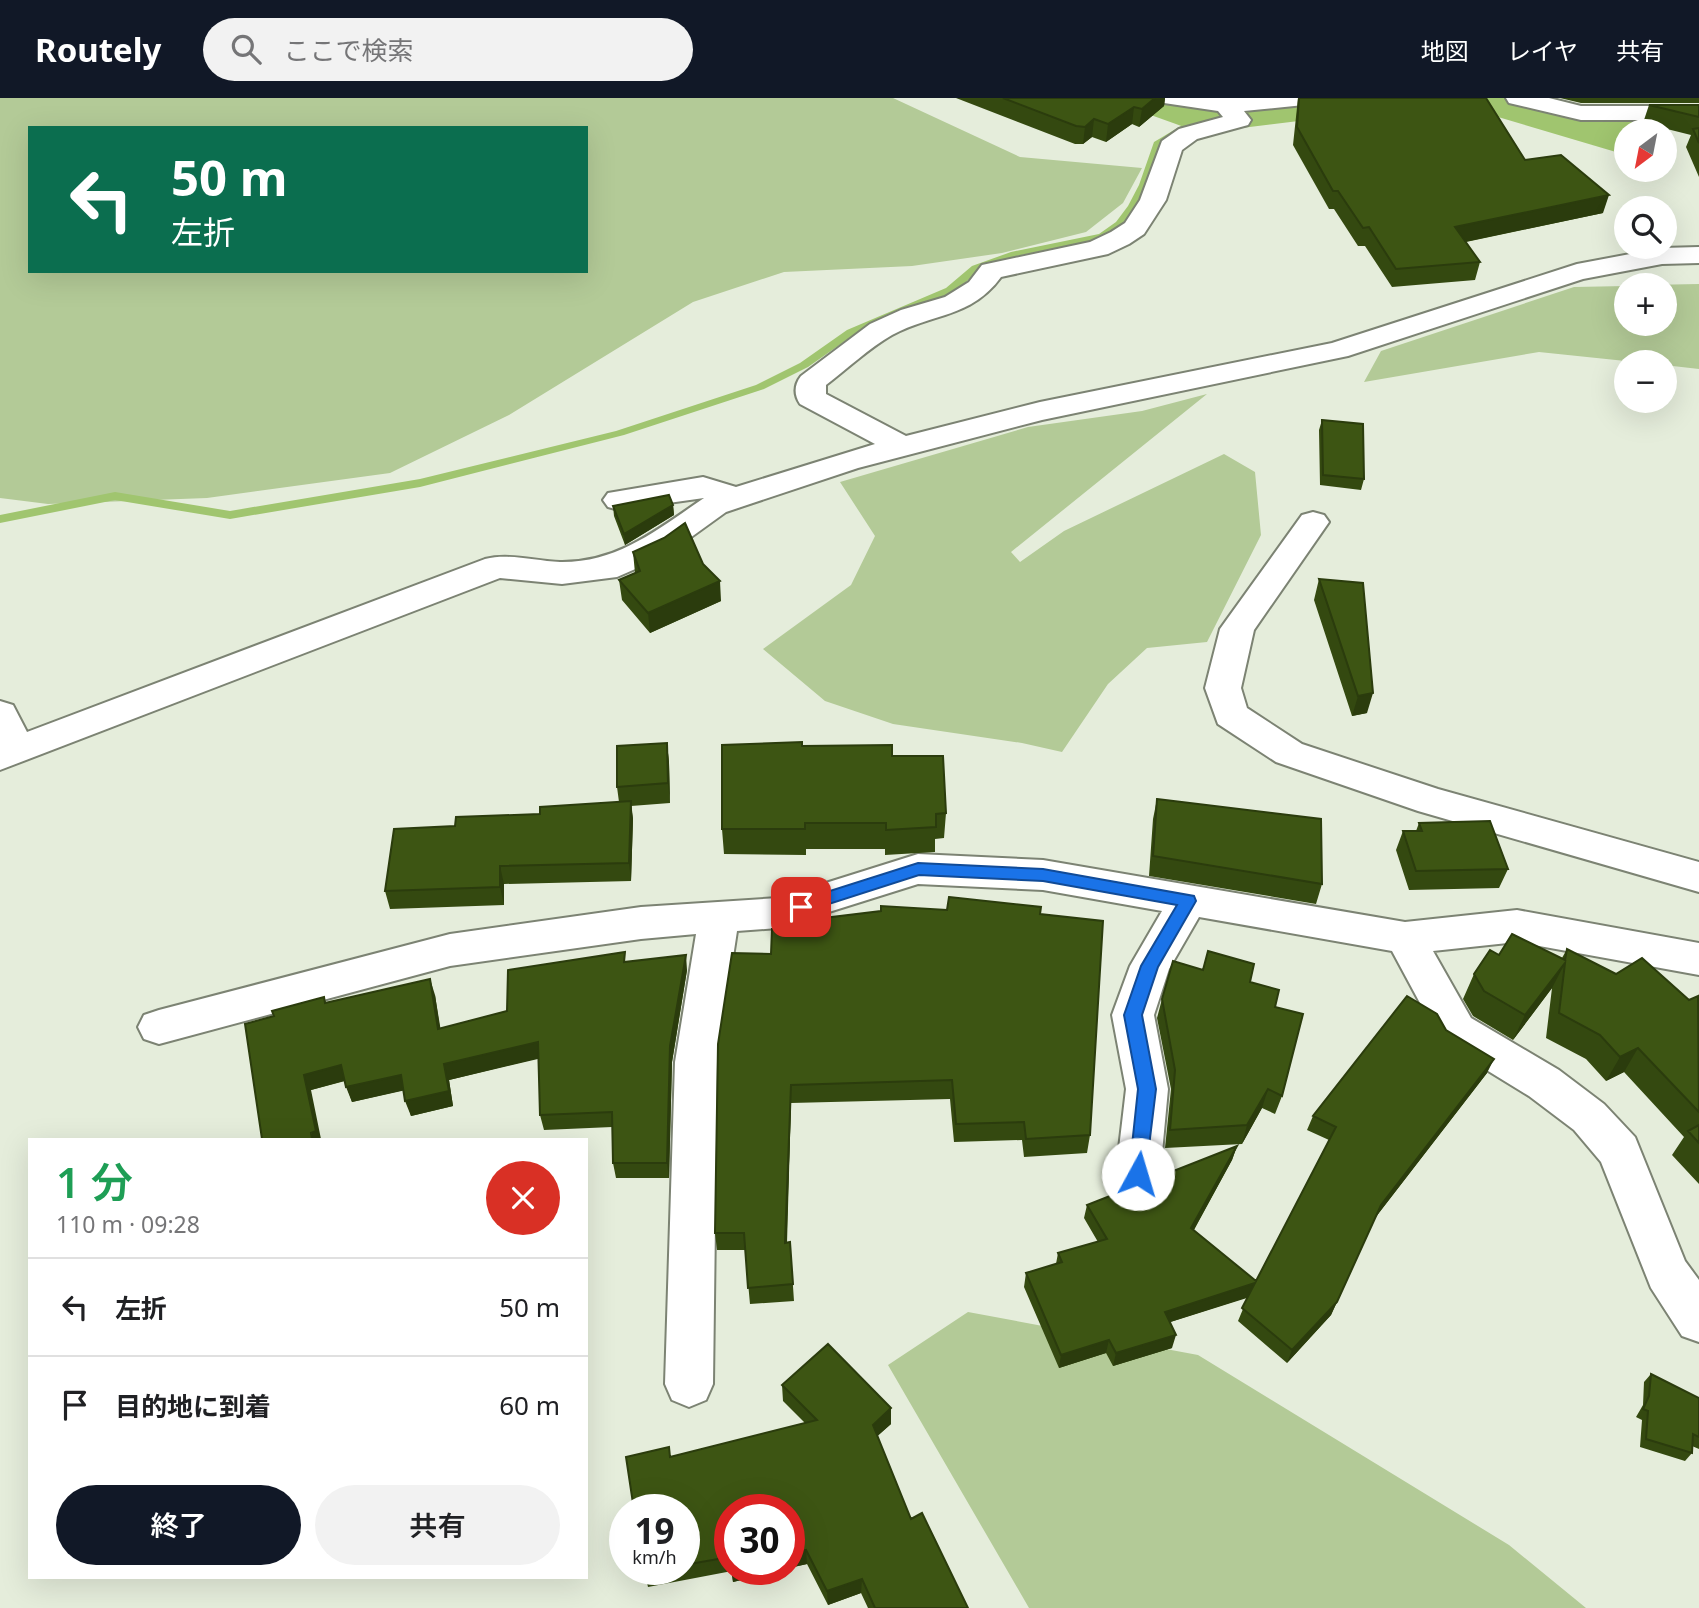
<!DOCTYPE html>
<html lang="ja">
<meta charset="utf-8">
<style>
:root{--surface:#fff;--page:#f2f2f2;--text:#202124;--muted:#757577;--line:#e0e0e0;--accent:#111827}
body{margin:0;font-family:"Noto Sans","Noto Sans JP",sans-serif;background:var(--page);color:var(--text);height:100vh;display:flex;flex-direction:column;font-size:26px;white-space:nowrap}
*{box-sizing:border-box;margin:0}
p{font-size:23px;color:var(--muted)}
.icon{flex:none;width:38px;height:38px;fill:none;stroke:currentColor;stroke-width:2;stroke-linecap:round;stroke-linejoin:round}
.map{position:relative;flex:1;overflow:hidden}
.side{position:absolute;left:28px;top:1040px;width:560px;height:441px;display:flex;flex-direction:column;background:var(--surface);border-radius:0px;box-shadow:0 7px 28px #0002}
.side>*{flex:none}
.banner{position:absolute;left:28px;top:28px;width:560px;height:147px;border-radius:0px;box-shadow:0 7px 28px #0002;background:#0b6e4f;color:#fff;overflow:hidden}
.needle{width:46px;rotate:212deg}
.tools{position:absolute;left:1614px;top:21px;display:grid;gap:14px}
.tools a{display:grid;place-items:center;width:63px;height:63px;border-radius:50%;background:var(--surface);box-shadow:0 7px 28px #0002;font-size:35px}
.speed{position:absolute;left:609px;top:1396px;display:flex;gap:14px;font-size:35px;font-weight:700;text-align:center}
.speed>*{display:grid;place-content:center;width:91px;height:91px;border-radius:50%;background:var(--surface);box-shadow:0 7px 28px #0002;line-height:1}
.speed small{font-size:18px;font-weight:400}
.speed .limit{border:10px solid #d22;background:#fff;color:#111}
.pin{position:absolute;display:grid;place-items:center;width:60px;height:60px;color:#fff;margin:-30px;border-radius:14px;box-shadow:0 4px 10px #0006}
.me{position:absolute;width:77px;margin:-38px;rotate:6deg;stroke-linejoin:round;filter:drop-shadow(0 0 5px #0008)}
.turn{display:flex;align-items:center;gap:24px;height:147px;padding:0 28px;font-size:32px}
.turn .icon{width:91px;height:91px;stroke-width:2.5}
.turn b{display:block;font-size:49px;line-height:60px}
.round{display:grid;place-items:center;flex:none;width:74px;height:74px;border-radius:37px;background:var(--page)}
.summary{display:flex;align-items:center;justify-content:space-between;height:119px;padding:0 28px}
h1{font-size:42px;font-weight:600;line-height:52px;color:#1e9e55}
.action{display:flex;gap:14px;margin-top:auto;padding:14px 28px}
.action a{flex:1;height:80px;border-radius:42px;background:var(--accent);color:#fff;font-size:28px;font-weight:600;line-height:80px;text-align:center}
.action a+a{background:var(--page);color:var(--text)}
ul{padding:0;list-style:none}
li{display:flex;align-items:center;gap:21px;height:98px;padding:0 28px;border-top:2px solid var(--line)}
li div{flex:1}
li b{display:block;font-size:26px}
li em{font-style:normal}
header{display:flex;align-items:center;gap:42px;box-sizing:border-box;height:98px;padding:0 35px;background:var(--accent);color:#fff}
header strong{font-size:33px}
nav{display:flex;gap:38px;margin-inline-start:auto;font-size:24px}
.search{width:490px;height:63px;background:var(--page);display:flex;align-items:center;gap:18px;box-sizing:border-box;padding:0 24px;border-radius:38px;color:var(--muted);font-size:26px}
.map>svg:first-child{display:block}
.green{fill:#b3ca97;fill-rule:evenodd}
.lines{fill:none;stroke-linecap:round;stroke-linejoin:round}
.stream{fill:#a0c56f;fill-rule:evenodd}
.river{fill:#a0c56f;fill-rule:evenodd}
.minor-casing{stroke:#7c8373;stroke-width:4}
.minor{fill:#fff;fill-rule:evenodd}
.wall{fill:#344910}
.shaded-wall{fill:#2b3c0d}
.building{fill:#3d5513;stroke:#2b3c0d;stroke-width:2}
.route{fill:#1a73e8;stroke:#114b97;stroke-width:2}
</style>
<header>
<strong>Routely</strong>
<div class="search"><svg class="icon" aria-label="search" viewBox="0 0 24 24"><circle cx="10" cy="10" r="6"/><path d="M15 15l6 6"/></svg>ここで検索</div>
<nav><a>地図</a><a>レイヤ</a><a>共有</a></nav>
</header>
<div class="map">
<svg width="1699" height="1510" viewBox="0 0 1699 1510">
<rect width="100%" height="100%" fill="#e5eddb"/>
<!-- green -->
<path class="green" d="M0,0H893L1020,59L1142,70L1123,105L1086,134L1002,155L912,168L784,174L693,204L509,317L390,375L207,400L48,406L0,400ZM30,30H586V173H30Z
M1699,186V271L1664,267V264H1635L1539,254L1364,284L1381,253L1574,189L1626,188V226H1664V187H1647Z
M1207,296L1011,454L1020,464L1064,433L1224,356L1255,374L1261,437L1207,544L1147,550L1108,586L1062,654L1022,645L893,626L825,603L763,551L851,487L875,438L840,384L1028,329L1142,313Z
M968,1214L1198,1257L1509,1447L1586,1510H1029L888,1267Z"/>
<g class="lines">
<!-- stream -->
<path class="stream" d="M1201,16L1205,19L1204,21L1161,47L1149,87L1137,108L1122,128L1105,140L1017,158L980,172L954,194L855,236L808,269L764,291L624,337L420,389L230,421L115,402L0,425V417L115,394L230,413L420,381L616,333L756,287L800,265L847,232L946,190L972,168L1011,154L1099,136L1116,124L1128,108L1139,87L1154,44Z"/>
<!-- river -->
<path class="river" d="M1126,0H1383L1375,11L1356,16L1201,35L1134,11Z
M1463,0H1548L1646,28L1649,33H1626V57L1471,11Z"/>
<defs>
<path id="minor" d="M1161,0H1316L1313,5L1304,7L1244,13L1251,22L1248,27L1197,41L1182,52L1166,102L1144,136L1129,146L1108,156L1001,179C971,220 933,215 892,237C869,250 847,271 826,287V296L906,338L1040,304L1332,245L1577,166L1662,150L1699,149V165L1662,166L1583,181L1348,258L1042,322L858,370L726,414L665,458L617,479L562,486L500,480L0,672V603L13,607L27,634L485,461C509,455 535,463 560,464C618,465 658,431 704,400L619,412L608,409L603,402L608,395L703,379L736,389L875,346L800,306C794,297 794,287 801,278L870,226L901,212L945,199L969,184L982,167L1090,144L1111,134L1125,125L1140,102L1162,43L1179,31L1223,19L1218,13L1164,5Z
M1506,0H1549L1581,8H1699V22H1581L1509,5Z
M1313,414L1324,417L1329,424L1254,532L1241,590L1247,610L1302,646L1438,691L1699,764V794L1418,713L1276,664L1218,626L1205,590L1220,531L1302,417Z
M918,756L1043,762L1405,824L1517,812L1699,845V877L1517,844L1433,853L1471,920L1559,972L1604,1006L1635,1039L1685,1163L1699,1182V1244L1682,1238L1651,1190L1601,1064L1574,1032L1529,998L1441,944L1392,853L1199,819L1169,871L1154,917L1168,991L1160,1076L1154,1090L1138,1096L1122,1090L1116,1076L1126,991L1112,917L1130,868L1162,813L1043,792L918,786L778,830L737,833L717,964L713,1286L706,1302L689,1309L672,1302L665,1286L675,964L696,836L641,841L450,868L159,946L144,941L138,929L144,917L159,912L450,836L641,809L778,800Z"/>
</defs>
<!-- minor casing -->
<use href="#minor" class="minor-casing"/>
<!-- minor -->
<use href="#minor" class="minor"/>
</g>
<!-- wall -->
<path class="wall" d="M956,0H1165L1164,8L1139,29L1132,26L1106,44L1092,39L1083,46H1075Z
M1298,0H1486L1525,62L1603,115L1466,144L1480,164L1475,182L1392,189L1365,148H1358L1334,111H1329L1293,47Z
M1560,0H1699V5H1581Z
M1649,7H1699V79L1686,49L1691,37L1643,25Z
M1322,322L1364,381L1361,392L1320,387L1319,332Z
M673,407L674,417L625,447L614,418L613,408Z
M633,454L703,466L721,503L650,535L622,502L619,482L635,475Z
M1319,481L1367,615L1352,618L1314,502Z
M667,645L669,665L670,705L631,708L633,721L631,783L504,786V807L390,811L385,793L455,728L619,704L617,689Z
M802,648L892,658L946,715L944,740L935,741V754L885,757V751H806V757L724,756L722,731Z
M1157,701L1322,786L1316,806L1149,778L1153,721Z
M1419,725L1508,771L1499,790L1409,792L1396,752L1403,733H1416Z
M1040,816L1090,1037L1087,1055L1024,1059L1022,1042L954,1044L950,1001L791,1005L787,1145L790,1144L794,1203L750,1206L745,1152H717L715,1135L771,856L816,832Z
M1567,851L1616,876L1689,902L1699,899V1086L1672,1057L1684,1039L1624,974L1606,983L1586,961L1546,940L1552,890L1513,942L1473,918L1463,901L1474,876L1499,857L1562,860Z
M627,863L687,872L672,964L669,1080H616L613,1065L612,1029L544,1032L540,1017L539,960L449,982L453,1008L411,1018L404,992L352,1004L345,983L311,992L262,1041L326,905L435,897L440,931L507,913Z
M1250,884L1275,909L1282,998L1275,1016L1262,1010L1242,1046L1165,1050L1171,991L1157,920L1162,901Z
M1446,932L1487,975L1375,1120L1331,1217L1287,1265L1238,1223L1248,1199L1170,1224L1172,1250L1113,1268L1106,1255L1059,1270L1024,1189L1026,1175L1056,1166L1058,1155L1098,1144L1084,1120L1087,1107L1237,1048L1232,1062L1194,1132L1256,1183L1329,1042L1307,1032L1313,1018Z
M1651,1276L1699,1300V1351L1692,1348V1355L1685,1363L1640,1349L1642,1322L1636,1319L1643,1307L1644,1284Z
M782,1287L891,1326L877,1338L911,1421L968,1510H868L861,1495L828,1507L807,1466L789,1470V1412H730V1472H783L733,1484L732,1473L648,1489L644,1472H684V1412L671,1359L805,1325L783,1303Z"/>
<!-- shaded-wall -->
<path class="shaded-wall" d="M1155,0H1165L1164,8L1139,29L1142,11Z
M1134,9L1132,26L1106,44L1108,26Z
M1094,21L1092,39L1083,46L1085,29Z
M1609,97L1603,115L1450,147L1455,129Z
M673,407L674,417L625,447L624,436Z
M720,483L721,503L650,535L648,515Z
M1373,595L1367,615L1352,618L1358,598Z
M667,645L669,665L670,705L668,685Z
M631,703L633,721L631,783L629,765Z
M500,768L504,786V807L500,789Z
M686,857L687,872L672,964L669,1080L667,1065L670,948Z
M1565,865L1552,890L1513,942L1525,917Z
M430,881L435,897L443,946L438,931Z
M538,944L542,960L449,982L453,1008L411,1018L405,1003L444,966Z
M1638,950L1624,974L1606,983L1620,959Z
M1494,961L1487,975L1375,1120L1381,1107Z
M341,967L347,982L311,992L321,1041H312L304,977Z
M401,977L406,992L352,1004L346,989Z
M791,987V1005L786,1162L785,1145Z
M1268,991L1262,1010L1242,1046L1247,1027Z
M1237,1048L1232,1062L1187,1144L1191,1130Z
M1255,1185L1250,1199L1161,1227L1165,1214Z
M1337,1204L1331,1217L1287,1265L1292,1252Z
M1176,1237L1172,1250L1113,1268L1116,1255Z
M1109,1242L1106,1255L1059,1270L1061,1257Z
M891,1310V1326L872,1343L873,1327Z
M806,1452L807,1466L789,1470V1456Z
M731,1472H783L733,1484Z
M862,1481L861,1495L828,1507L827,1493Z"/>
<!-- building -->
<path class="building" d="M1003,0H1155L1142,11L1134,9L1108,26L1094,21L1085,29L1076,28Z
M1299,0H1486L1525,62L1561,57L1609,97L1455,129L1480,164L1396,171L1369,129L1363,130L1338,93H1333L1297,29Z
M1649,7H1699V19Z
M1699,30V45L1693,31Z
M1322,322L1363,326L1364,381L1323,377Z
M669,397L673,407L624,436L613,408Z
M685,425L703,466L720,483L648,515L619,482L640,473L633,454L664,440Z
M1319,481L1363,485L1373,595L1358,598Z
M802,644V648L892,647V658H943L946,715L936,716V729L886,732V725H805V731H722V647Z
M667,645L668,685L617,689V648Z
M1157,701L1321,721L1322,786L1153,758Z
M631,703L629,765L500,768V789L385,793L394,731L455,728L456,719L540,716V709Z
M1490,723L1508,771L1416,773L1403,733H1422L1419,725Z
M949,799L1041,809L1040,816L1103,823L1090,1037L1026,1041L1024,1024L956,1026L952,982L791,987L785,1145L790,1144L793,1186L748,1190L744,1135H715L718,946L732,855L771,856L772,831L816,832V821L881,813V808L947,812Z
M1512,836L1565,862L1567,851L1616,876L1642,860L1689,902L1698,898L1699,1014L1638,950L1620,959L1600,937L1559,915L1565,865L1525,917L1484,893L1474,876L1490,852L1499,857Z
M1208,853L1254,866L1250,884L1279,892L1275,909L1303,916L1282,998L1268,991L1247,1027L1170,1032L1175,972L1162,901L1173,863L1203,872Z
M625,854L624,864L686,857L670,948L667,1065H613L612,1014L540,1017L538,944L444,966L449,993L405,1003L401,977L346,989L341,967L304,977L316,1033L311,1035L312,1041H262L245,926L274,918L272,913L324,899L325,905L430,881L438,931L507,913L508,872Z
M1407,898L1437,916L1446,932L1494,961L1381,1107L1337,1204L1292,1252L1242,1210L1255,1185L1165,1214L1176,1237L1116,1255L1109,1242L1061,1257L1026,1175L1062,1164L1058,1155L1107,1141L1087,1107L1237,1048L1191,1130L1256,1183L1336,1029L1313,1018Z
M1699,1027V1045L1688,1033Z
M828,1246L891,1310L873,1327L911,1421L922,1415L968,1510H875L862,1481L827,1493L806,1452L789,1456V1412H730V1461L729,1459L684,1467V1412H634L626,1359L669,1349L670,1359L817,1322L782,1287Z
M1651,1276L1699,1300V1339L1693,1336L1692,1355L1646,1341L1648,1313L1643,1311L1649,1298Z
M644,1472H659L644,1475Z"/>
<!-- route -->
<path class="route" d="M918,765L1043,771L1194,798L1196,803L1158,869L1142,917L1156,991L1145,1081L1138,1084L1132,1081L1129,1076L1138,991L1124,917L1141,868L1177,807L1043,783L919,777L801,815L793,809L795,804Z"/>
</svg>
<div class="tools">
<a><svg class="needle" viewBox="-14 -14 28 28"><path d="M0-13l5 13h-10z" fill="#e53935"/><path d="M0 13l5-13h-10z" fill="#757577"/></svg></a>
<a><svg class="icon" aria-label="search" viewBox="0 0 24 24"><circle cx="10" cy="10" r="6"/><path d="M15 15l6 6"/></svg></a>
<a>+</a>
<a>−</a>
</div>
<div class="speed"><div>19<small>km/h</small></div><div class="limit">30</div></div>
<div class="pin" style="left:801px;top:809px;background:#d93025"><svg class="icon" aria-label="arrive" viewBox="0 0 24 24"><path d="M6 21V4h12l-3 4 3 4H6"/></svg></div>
<svg class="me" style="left:1138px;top:1076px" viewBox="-20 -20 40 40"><circle r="19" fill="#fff"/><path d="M0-13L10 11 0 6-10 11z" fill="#1a73e8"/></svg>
<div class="banner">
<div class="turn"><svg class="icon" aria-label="left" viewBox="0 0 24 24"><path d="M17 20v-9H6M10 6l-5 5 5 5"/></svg><div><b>50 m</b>左折</div></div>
</div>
<section class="side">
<div class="summary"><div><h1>1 分</h1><p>110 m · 09:28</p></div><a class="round" style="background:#d93025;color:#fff"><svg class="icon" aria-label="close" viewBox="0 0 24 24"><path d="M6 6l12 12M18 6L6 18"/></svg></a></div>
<ul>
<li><svg class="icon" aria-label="left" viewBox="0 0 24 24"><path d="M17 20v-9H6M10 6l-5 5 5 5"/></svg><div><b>左折</b></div><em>50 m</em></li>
<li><svg class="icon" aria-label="arrive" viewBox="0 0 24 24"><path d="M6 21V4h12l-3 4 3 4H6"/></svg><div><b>目的地に到着</b></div><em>60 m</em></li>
</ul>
<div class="action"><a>終了</a><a>共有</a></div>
</section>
</div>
